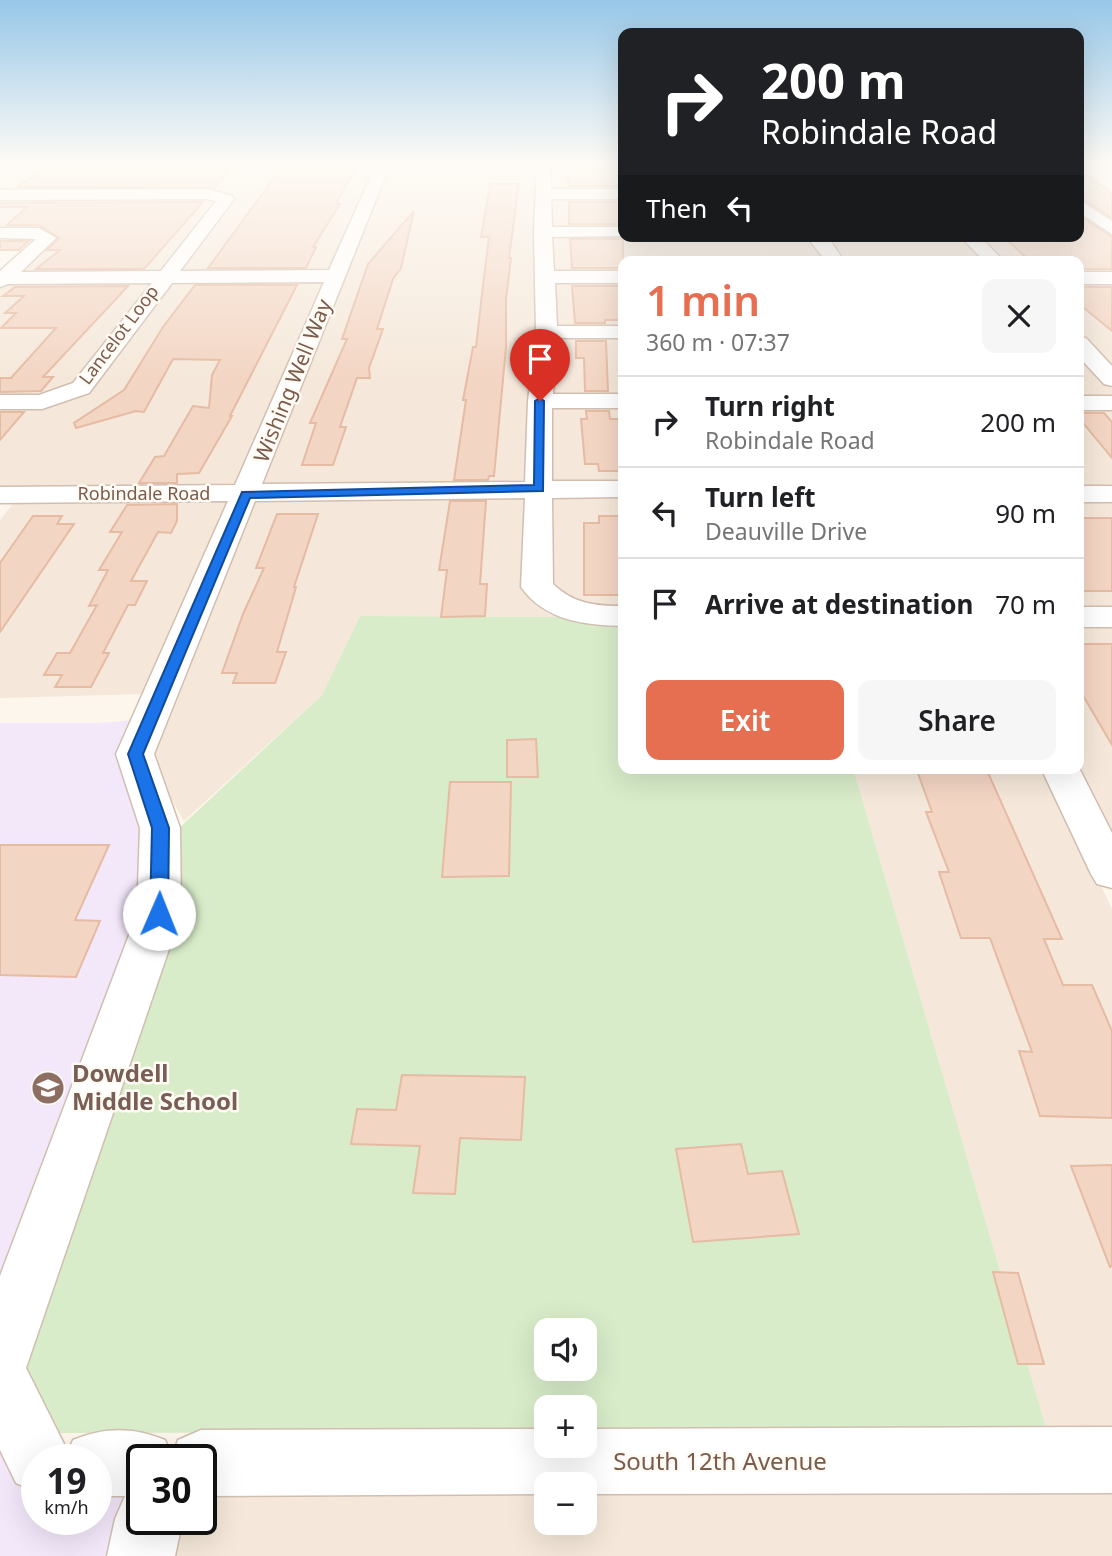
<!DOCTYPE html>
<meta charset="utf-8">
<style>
:root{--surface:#fff;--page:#f6f6f6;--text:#202124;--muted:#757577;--line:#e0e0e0;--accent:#e76f51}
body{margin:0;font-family:"Noto Sans",sans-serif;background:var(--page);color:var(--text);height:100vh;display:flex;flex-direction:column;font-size:26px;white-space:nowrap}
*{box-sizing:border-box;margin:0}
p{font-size:23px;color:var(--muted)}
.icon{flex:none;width:38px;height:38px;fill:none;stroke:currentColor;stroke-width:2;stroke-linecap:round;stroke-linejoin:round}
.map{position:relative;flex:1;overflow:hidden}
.panel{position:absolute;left:618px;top:256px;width:466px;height:518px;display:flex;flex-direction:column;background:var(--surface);border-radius:14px;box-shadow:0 7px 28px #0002}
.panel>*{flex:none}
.top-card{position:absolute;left:618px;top:28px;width:466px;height:214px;border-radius:14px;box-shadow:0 7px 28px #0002;background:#202124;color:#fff;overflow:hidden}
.tools{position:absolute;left:534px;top:1318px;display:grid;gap:14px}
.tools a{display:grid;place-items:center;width:63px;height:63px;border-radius:14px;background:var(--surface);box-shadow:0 7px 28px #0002;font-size:35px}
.speed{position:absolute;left:21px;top:1444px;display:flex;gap:14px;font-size:35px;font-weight:700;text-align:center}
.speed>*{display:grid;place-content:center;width:91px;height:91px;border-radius:50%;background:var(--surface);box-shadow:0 7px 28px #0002;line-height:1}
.speed small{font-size:18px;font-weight:400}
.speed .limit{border:4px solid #111;border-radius:10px;background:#fff;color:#111}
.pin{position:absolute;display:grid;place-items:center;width:60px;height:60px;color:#fff;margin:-72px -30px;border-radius:50% 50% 50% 0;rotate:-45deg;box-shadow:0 0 7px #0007}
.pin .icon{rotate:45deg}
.me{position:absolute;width:77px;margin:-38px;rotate:1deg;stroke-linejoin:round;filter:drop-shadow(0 0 5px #0008)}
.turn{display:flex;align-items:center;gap:24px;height:147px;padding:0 28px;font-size:32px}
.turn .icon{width:91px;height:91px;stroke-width:2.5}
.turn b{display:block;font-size:49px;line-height:60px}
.then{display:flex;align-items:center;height:66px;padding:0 28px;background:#0003;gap:14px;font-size:26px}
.round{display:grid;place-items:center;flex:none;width:74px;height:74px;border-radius:14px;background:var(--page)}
.head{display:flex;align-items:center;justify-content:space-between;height:119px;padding:0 28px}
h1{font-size:42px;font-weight:600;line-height:52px;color:var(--accent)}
.action{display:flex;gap:14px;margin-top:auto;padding:14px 28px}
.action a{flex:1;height:80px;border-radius:14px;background:var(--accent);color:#fff;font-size:28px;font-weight:600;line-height:80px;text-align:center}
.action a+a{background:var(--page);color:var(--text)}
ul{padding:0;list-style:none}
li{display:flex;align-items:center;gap:21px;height:91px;padding:0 28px;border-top:2px solid var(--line)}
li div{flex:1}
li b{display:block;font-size:26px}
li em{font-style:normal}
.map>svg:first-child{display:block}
.residential{fill:#f5e8da;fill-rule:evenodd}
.education{fill:#f3e8fa}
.green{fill:#d8ecc9;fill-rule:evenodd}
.building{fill:#f3d5c3;stroke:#e6bba3;stroke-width:2}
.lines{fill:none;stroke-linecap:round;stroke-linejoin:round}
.minor-casing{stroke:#d1beb0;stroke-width:3}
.minor{fill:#fff;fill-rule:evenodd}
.route{fill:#1a73e8;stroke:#114b97;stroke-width:2}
.labels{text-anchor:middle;stroke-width:5;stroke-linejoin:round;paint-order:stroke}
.far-street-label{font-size:18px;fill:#7a5c4d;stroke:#fffaf3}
.street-label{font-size:21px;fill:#7a5c4d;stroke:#fffaf3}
.near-education-label{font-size:24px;font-weight:bold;fill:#785e54;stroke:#fffaf3;text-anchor:start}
.near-street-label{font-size:24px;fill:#7a5c4d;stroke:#fffaf3}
</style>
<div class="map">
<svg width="1112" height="1556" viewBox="0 0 1112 1556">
<rect width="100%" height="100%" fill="#fdf6ec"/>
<!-- residential -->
<path class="residential" d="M1078,162H1112V229L1078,204Z
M538,163L539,280L529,483L259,489L389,164Z
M550,163H623V192H549Z
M378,164L330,273L173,275L232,199L0,193V165Z
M203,196L219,200L158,275H14L54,237L41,231H0V197Z
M549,196H623V230H549Z
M1078,209L1112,234V275H1078V261H1002L976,236H1078Z
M549,234L807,236L828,261H623V275H553Z
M823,236H963L988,261H842Z
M328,278L238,489H0V406L86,390L169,280Z
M9,280H154L73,386L41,398H0V288Z
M553,280H623V329H555Z
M1078,280H1112V370L1078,335Z
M555,335H623V397H549Z
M1078,352L1112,389V399H1078Z
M549,405H623V484L550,483Z
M1078,407H1112V489H1078Z
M529,494L541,605L539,608L551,615L566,617L360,616L322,695L184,821L164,787L154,758L158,732L255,499Z
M550,494H623V609H592L549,585Z
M16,500H233L146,694L0,698V520Z
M1078,500H1112V610H1078Z
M1078,624H1112V842L1078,768Z
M853,768H1045L1112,909V1431H1047Z
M1112,1475V1556H148L156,1519H201V1479ZM546,1484H584V1522H546Z"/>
<!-- education -->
<path class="education" d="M149,719L159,914L0,1357V723H98Z
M0,1383L37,1460V1519H96V1463H142L140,1556H0Z"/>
<!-- green -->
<path class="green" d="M360,616L566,617L623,623V768H853L1047,1431L585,1432L584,1407H546V1432L60,1433L22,1362L177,830L322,695ZM546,1330H584V1368H546Z"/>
<!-- building -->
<path class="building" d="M568,169H623V186H568Z
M1078,169L1112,193V218L1078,196Z
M44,170H230L214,188L17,187Z
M280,170H355L336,204H340L313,247H316L306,268H208Z
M490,184H519L509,258H511L506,299V347L494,476H489L488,480H454L466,400H463L473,347H476L482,294L489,237H481Z
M203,202L144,269H36L60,250H47L59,238L39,225H7L27,207H0V203Z
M569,202H623V224H569Z
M414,211L401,268L393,279L377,329H383L369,368L370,378H357L340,427H346L333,465H302L316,423H310L347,339H342L368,264Z
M1078,215L1112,237V269H1078V261H1030L1006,239L1078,238Z
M570,239H623V268H572Z
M0,241H29L19,250H0Z
M195,285H297L230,416H232L199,473L177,474V483H139L155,457L164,456L193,406L209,408L212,375L220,360L173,359L144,412L136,411L76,428L74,423L124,390L163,327Z
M128,286L43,377H53L41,391L0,392V378H11L56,328H1L16,313H5L24,296H3L15,287Z
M572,286H623V320H605V323H575Z
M1078,287H1112V331L1078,303Z
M576,341H606L608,391H585L584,358H576Z
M586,411H609L610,419H621L623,471H599L598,464H585L581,419H587Z
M0,412H24L0,440Z
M1078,413H1104L1112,422V458L1078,417Z
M450,501H486L480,584H487L485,616L441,617L447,570H439Z
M177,504V521L171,533L158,532L131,581H147L135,605H128L103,653H109L91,687H55L62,675H44L57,653H70L97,605L89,606L108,570H99L122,532H110L127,505Z
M277,514H318L294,587H296L277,652H286L275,683H233L237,673H222L243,614L264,568H256Z
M33,516H62L57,524H74L0,632V563Z
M599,516H623V585H619L620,595H584V523H599Z
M1078,518H1112V591H1078Z
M1078,644H1112V745L1078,687Z
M536,739L538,777H507V740Z
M916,768H986L1062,939H1044L1063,985H1092L1112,1031V1118L1040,1116L1019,1051L1032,1052L990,938H961L939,872H949L926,812H932Z
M450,782H511L509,876L442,877Z
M0,845H109L75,920L100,921L76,977L0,975Z
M402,1075L525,1077L521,1140L460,1138L455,1194L413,1193L420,1146L351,1144L357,1109L396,1110Z
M741,1144L748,1174L782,1171L799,1234L693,1242L676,1149Z
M1112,1165V1266L1110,1267L1071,1166Z
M993,1272L1018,1273L1044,1364H1018Z"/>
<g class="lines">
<defs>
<path id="minor" d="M0,162H623V166H551V189H623V199H551L552,227H623V236H627L552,237L554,271H623V283H555L557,326H623V338H557L553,394H623V408H552V481H623V497L552,498L553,584C574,604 595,606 623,606V626C585,625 545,621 521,587L525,498L255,501L154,754L180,828L181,914L26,1368L68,1452L73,1440C104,1427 134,1427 165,1440L172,1456L178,1440L201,1430L546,1429V1446H584V1429L1112,1427V1493L584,1494V1484H546V1494L201,1496V1460H142V1519H183L175,1556H107L115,1519L125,1496H96V1460H37V1492L16,1483L0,1450V1276L137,914L140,828L116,754L228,501L0,503V487L235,485L324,282L172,283L89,393L42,409H0V395H39L73,383L152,283L8,284L0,287V271L36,239L0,238V228H39L56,238L21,272L161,271L216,201L207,199L0,200V190L207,189L232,196L234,199L180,271L329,270L375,167H0ZM389,167H537L534,232L536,332L528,401L525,482L262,484Z
M1078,199L1112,221V234L1078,212Z
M806,236H827L844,261H826Z
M960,236H979L1004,261H984Z
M1078,272H1112V284H1078Z
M1078,337L1086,338L1112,366V386L1104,384L1078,356Z
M1078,396H1112V410H1078Z
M1078,486H1112V502H1078Z
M1078,607H1112V627H1078Z
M1078,766L1112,833V888L1097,884L1091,874L1041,768Z"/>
</defs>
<!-- minor casing -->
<use href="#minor" class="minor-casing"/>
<!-- minor -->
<use href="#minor" class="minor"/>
</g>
<!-- sky -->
<linearGradient id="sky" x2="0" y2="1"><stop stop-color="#97c7e8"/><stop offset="0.43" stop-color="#fefbf6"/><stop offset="1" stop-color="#fefbf6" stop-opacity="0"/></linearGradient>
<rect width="1112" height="380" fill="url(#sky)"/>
<!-- route -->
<path class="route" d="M540,398L544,401L543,491L250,498L143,754L169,828L168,914L165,918H153L150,914L152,828L128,754L242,492L534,485L535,401Z"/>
<!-- icons -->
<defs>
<symbol id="school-disc" viewBox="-11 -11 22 22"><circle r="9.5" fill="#8d6e63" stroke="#fffaf3"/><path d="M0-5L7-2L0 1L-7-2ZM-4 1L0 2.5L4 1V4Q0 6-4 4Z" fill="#fff"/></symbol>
</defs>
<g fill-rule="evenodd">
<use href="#school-disc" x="29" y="1069" width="38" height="38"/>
</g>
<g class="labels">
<!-- far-street labels -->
<g class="far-street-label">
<text transform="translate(119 335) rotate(-53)" y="6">Lancelot Loop</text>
<text x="144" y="500">Robindale Road</text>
</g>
<!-- street labels -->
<g class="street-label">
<text transform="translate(293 381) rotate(-68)" y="7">Wishing Well Way</text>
</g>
<!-- near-education labels -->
<g class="near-education-label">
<text x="72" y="1082">Dowdell<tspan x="72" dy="28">Middle School</tspan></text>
</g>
<!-- near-street labels -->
<g class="near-street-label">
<text x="720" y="1470">South 12th Avenue</text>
</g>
</g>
</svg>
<div class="tools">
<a><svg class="icon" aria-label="sound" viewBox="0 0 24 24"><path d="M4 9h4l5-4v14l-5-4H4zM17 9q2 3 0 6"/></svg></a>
<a>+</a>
<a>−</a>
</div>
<div class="speed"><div>19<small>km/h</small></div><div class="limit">30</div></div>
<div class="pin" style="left:540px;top:401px;background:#d93025"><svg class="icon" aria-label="arrive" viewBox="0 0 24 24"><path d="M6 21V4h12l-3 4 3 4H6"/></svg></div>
<svg class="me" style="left:159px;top:914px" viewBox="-20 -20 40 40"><circle r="19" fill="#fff"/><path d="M0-13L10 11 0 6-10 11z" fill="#1a73e8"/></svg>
<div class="top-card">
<div class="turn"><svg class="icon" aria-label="right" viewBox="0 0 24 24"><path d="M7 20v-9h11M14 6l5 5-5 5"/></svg><div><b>200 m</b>Robindale Road</div></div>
<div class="then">Then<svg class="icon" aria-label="left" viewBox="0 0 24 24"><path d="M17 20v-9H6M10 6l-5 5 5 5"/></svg></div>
</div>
<section class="panel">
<div class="head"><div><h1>1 min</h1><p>360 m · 07:37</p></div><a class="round"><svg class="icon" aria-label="close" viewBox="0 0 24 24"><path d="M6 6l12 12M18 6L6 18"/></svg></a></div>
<ul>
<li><svg class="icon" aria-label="right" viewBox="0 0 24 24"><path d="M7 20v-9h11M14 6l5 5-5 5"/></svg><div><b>Turn right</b><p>Robindale Road</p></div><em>200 m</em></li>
<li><svg class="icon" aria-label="left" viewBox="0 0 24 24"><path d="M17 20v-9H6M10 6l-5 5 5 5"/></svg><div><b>Turn left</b><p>Deauville Drive</p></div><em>90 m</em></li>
<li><svg class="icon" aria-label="arrive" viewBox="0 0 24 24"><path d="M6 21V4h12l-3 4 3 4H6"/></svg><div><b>Arrive at destination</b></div><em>70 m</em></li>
</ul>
<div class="action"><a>Exit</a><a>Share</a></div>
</section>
</div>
